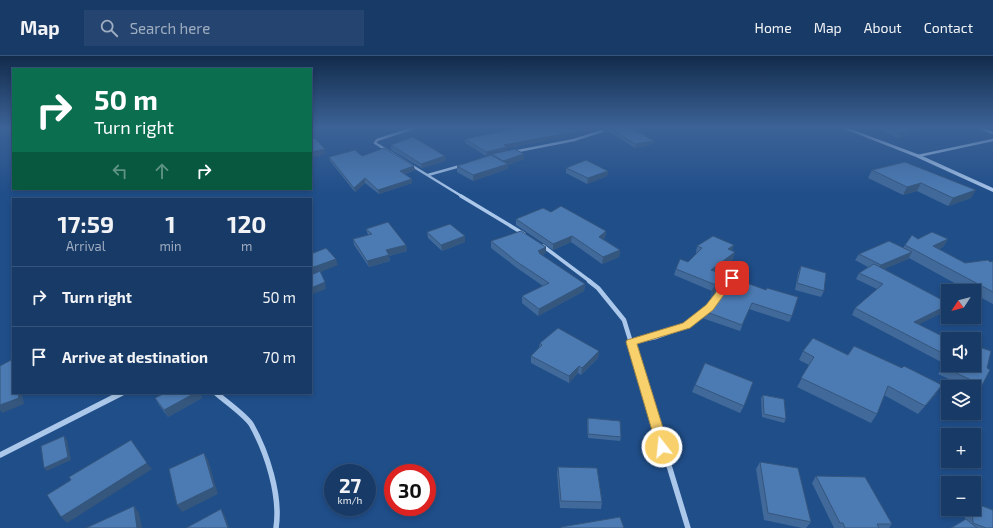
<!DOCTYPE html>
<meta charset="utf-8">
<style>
:root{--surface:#183a67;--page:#254570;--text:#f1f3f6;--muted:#9fadc0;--line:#36547b}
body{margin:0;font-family:"Exo 2",sans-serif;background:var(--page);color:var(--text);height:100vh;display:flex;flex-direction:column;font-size:15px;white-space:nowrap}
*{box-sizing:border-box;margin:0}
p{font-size:13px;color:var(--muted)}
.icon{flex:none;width:22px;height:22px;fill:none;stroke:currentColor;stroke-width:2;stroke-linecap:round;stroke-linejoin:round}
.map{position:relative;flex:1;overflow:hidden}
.side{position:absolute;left:12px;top:142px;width:300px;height:196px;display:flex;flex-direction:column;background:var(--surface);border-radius:0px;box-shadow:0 2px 6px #0003,0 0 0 1px var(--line)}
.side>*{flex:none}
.top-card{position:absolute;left:12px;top:12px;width:300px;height:122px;border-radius:0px;box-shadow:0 2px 6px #0003,0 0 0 1px var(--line);background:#0b6e4f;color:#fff;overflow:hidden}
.needle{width:26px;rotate:234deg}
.controls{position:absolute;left:941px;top:228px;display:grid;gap:8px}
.controls a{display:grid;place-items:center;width:40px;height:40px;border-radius:0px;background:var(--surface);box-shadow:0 2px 6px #0003,0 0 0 1px var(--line);font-size:20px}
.speed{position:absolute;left:324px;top:408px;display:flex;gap:8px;font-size:20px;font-weight:700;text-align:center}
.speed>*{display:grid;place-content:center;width:52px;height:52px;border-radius:50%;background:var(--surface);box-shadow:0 2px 6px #0003,0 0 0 1px var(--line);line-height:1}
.speed small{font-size:10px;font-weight:400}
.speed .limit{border:6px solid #d22;background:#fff;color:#111}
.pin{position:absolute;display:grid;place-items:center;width:34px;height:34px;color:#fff;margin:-17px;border-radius:8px;box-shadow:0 2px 6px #0006}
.me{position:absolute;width:44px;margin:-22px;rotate:344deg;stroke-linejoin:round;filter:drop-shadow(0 0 3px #0008)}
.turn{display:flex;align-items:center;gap:14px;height:84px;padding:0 16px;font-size:18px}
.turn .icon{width:52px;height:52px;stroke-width:2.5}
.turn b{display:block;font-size:28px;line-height:34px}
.lanes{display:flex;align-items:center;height:38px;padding:0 16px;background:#0003;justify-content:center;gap:20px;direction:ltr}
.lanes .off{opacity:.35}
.eta{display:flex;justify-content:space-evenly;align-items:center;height:68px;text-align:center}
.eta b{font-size:24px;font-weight:700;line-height:28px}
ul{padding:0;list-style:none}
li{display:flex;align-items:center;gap:12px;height:60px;padding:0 16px;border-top:1px solid var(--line)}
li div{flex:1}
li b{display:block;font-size:15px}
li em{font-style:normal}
header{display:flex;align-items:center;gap:24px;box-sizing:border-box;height:56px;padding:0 20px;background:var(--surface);border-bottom:1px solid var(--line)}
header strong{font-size:19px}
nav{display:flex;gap:22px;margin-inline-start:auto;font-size:14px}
.search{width:280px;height:36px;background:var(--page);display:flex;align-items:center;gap:10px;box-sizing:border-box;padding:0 14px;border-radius:0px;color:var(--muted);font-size:15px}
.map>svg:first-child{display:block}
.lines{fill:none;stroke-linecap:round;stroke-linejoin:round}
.minor-far3{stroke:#abc8eb;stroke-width:2.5}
.minor-far2{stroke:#abc8eb;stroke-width:3.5}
.minor-far1{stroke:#abc8eb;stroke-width:4.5}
.minor{stroke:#abc8eb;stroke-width:5.5}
.tertiary{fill:#abc8eb;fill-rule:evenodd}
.wall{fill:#416a9a}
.shaded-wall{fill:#35567d}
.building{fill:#4c7bb3;stroke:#35567d}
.route{fill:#f8d06c;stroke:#a18746}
</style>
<header>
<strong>Map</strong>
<div class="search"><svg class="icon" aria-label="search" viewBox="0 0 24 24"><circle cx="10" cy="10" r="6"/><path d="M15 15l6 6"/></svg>Search here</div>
<nav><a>Home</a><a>Map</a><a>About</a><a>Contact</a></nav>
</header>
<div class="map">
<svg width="993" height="472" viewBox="0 0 993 472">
<rect width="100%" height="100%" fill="#204e89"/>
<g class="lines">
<!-- minor-far3 -->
<path class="minor-far3" d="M414,72L377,84L375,87L463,141
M980,72L993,77
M513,96L574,84L602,75
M918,100L993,84
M428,119L460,110"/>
<!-- minor-far2 -->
<path class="minor-far2" d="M461,140L524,178
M543,190L591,226
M729,226L732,222"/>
<!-- minor-far1 -->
<path class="minor-far1" d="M589,225L598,232L624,264L646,335
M722,235L729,225
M631,286L656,281L687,270L706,254"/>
<!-- minor -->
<path class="minor" d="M646,334L688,472
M216,337C225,345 244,358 251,368C267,396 281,440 276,472
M0,399L122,337"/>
<!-- tertiary -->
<path class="tertiary" d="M842,72H848L920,99L993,132V136L916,101Z"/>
</g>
<!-- wall -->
<path class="wall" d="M516,72H598L572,80L507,92V94L486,100L465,87V83Z
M603,72H649L638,75L654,85L653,88L635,92Z
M878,72H931L897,82Z
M988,72H993V74Z
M391,89L445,100L446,105L422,112L391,94Z
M492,98L524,103L508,109L507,113L473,125L457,116V110L492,99Z
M329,101L415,114L405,118L412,127L379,138L365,127L355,136L330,105Z
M905,106L971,142L948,150L917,135L903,139L868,122L872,114Z
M566,112L608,115L607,120L587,128L566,117Z
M551,156L606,175L605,182L603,183L620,194L619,201L602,208L571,186L553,194L516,169V163Z
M366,173L406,189L407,195L389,200L390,205L369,211L354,189L353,183L368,179Z
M427,176L465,186L442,195L428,182Z
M918,183H948L943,191L939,193L965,207L993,205V248L974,238V235H969L909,202L908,203L884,213L948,247V251L946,255L918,268L948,283V309L975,297L979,291L982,329L976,336L974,335V331H966L938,318L945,308L852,259L855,252L877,233L856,223L859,217L868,211L855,204L859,198L903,192L905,189Z
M491,185L546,191V197L542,199L585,228L584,235L538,260L522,247V240L543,230L517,212L491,192Z
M697,190L732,195L733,203L716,216L724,226L710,242L712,235L674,219L676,213L688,206L697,197H696Z
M801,210L824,235L821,241L795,234L798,217Z
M733,222L792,260L789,266L749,253L740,275L702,262L704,255Z
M540,287L599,295L598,302L581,319L578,317L569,327L531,307V300L539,291Z
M803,295L848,299L936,338L918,358L884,339L877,358L871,367L797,331L809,309L799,304Z
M695,329L744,350L740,357L692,336Z
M165,337H199L202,342L168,361L159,349L155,342Z
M763,339L786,363L784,367L762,361L761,342Z
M588,362L621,381L620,385L588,382L587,366Z
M760,406L811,466L806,472H802L764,464L756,413Z
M558,411L602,446L601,453L560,452L557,418Z
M816,420L892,468L889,472H834L812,427Z
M964,453H974L993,472H951L965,464Z"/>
<!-- shaded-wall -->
<path class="shaded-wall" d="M586,72H598L572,80L507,92V94L486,100V96L504,89Z
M635,72H649L633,76V73Z
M918,72H931L897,82L899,77Z
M654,85L653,88L635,92V88Z
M325,93L326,98L311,102V96Z
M524,98V103L508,109L507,113L473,125V119L503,105Z
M445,100L446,105L422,112L421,108Z
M414,110L415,114L401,119L400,115Z
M608,115L607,120L587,128L588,122Z
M365,122V127L355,136L354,132Z
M412,123V127L379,138L378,134Z
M921,127L917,135L903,139L907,131Z
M976,134L971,142L948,150L953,142Z
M606,175L605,182L598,187L599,181Z
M465,180V186L442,195L441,189Z
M572,180L571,186L553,194V188Z
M948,183L943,191L928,198L933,190Z
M406,189L407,195L389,200L390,205L369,211L367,205L386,194Z
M734,189L732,195L728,193Z
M546,191V197L540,200L538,195Z
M620,194L619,201L602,208L603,201Z
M735,196L733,203L709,221L711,214Z
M912,196L908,203L877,216L881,209Z
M336,203L338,209L311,220V212Z
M726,219L724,226L710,242L712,235Z
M325,226L326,233L311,239V232Z
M585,228L584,235L538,260L539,253Z
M948,249V251L946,255L910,273L914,266Z
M599,295L598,302L581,319L582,312Z
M579,310L578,317L569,327V320Z
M942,329L936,338L918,358L925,350Z
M18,337H22L24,348L2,357L0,354V349Z
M195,337H199L202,342L168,361L164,354Z
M64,380L67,384L71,404L47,415L44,412Z
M204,397L208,404L218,438L182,456L177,449Z
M147,407L152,413L67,467L61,461Z
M134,450L139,457L142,472H137Z
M221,453L225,460L229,472H228Z"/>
<!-- building -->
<path class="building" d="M518,72H586L573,76L504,89L507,91L486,96L465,83Z
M609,72H635L633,73L654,85L635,88Z
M888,72H918L899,77Z
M413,81L445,100L421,108L391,89Z
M315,82L325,93L311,96V83Z
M384,92L414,110L400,115L412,123L378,134L365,122L354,132L329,101L355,94L362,100Z
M515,93L524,98L503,105L492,98Z
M491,99L508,108L473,119L457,110Z
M586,104L608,115L588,122L566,112Z
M905,106L976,134L953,142L921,127L907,131L872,114Z
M561,150L606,175L599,181L620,194L603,201L572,180L553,188L516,163L543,152L551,156Z
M388,166L406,189L386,194L389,199L367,205L353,183L372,178L366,173Z
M450,168L465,180L441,189L427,176Z
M521,175L546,191L538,195L540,196L539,197L585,228L539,253L522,240L549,227L517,206L491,185Z
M932,176L948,183L933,190L965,207L988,204L990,206L993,205V236L905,189L912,179L918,183Z
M713,180L734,189L728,193L735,196L711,214L726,219L712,235L716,229L676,213L680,203L688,206L702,192L697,190Z
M889,185L912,196L881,209L859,198Z
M326,192L336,203L311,212V198Z
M874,208L948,247V249L914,266L948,283V300L855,252L883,228L859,217Z
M801,210L826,217L824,235L797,227Z
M320,215L325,226L311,232V219Z
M733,222L766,234L767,232L798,241L792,260L752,247L742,269L704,255Z
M558,272L599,295L582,312L579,310L569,320L531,300L542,289L540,287Z
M813,282L848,299L854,290L902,312L904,310L942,329L925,350L888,330L877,358L801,322L814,301L803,295Z
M979,291L991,295L987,312L990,314L982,329L943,311L948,304V309H974V296L977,298Z
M13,303V337H18L19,342L0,349V310Z
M705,307L753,326L744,350L695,329Z
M165,337H195L164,354L155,342Z
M763,339L784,343L786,363L764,358Z
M588,362L620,365L621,381L588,378Z
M64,380L68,401L44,412L41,390Z
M131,384L147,407L61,461L47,439L71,424L69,421Z
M204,397L214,431L177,449L169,413Z
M760,406L798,412L811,466L768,457Z
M558,411L597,412L602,446L561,445Z
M816,420L865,421L892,468H877L879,472H845L843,467H840Z
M974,447L993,454V472H986L973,467L972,453H974Z
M134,450L137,472H86Z
M221,453L228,472H186Z
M620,461L624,472H561V471Z
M966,463L977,472H951Z"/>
<!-- sky -->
<linearGradient id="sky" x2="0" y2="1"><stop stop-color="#122b4b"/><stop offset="0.52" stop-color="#3c6397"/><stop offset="1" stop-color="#3c6397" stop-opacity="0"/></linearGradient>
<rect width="993" height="138" fill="url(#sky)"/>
<!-- route -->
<path class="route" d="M729,220H735L736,222L713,254L690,272L637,288L669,391L667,395L662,397L658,395L626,286L627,284L683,267L706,249Z"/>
</svg>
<div class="controls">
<a><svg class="needle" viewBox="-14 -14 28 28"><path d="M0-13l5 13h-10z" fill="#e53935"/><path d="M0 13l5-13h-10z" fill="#9fadc0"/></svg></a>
<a><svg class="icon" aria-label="sound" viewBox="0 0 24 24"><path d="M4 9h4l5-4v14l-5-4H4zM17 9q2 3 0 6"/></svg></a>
<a><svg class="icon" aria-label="layers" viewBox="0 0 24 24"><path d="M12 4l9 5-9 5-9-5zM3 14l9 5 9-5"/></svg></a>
<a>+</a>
<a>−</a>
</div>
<div class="speed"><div>27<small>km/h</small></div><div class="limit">30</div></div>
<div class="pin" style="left:732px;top:222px;background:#d93025"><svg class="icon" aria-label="arrive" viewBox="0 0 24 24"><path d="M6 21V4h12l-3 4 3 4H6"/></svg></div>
<svg class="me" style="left:662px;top:391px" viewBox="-20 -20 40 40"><circle r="17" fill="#f8d06c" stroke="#fff" stroke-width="3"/><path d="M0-11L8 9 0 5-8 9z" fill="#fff"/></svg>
<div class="top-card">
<div class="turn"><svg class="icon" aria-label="right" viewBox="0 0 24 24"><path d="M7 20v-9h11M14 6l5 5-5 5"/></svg><div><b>50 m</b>Turn right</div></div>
<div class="lanes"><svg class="icon off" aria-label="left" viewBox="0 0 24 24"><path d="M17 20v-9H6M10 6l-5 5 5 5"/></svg><svg class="icon off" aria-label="ahead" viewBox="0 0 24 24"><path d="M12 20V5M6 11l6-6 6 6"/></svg><svg class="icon" aria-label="right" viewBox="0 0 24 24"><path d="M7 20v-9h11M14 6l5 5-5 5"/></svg></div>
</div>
<section class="side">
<div class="eta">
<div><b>17:59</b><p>Arrival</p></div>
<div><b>1</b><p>min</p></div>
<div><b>120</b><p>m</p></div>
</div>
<ul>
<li><svg class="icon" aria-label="right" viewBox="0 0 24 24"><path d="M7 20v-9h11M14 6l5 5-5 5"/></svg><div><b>Turn right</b></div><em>50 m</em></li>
<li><svg class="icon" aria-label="arrive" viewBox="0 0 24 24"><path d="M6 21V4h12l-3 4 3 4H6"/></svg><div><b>Arrive at destination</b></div><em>70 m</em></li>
</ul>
</section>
</div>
